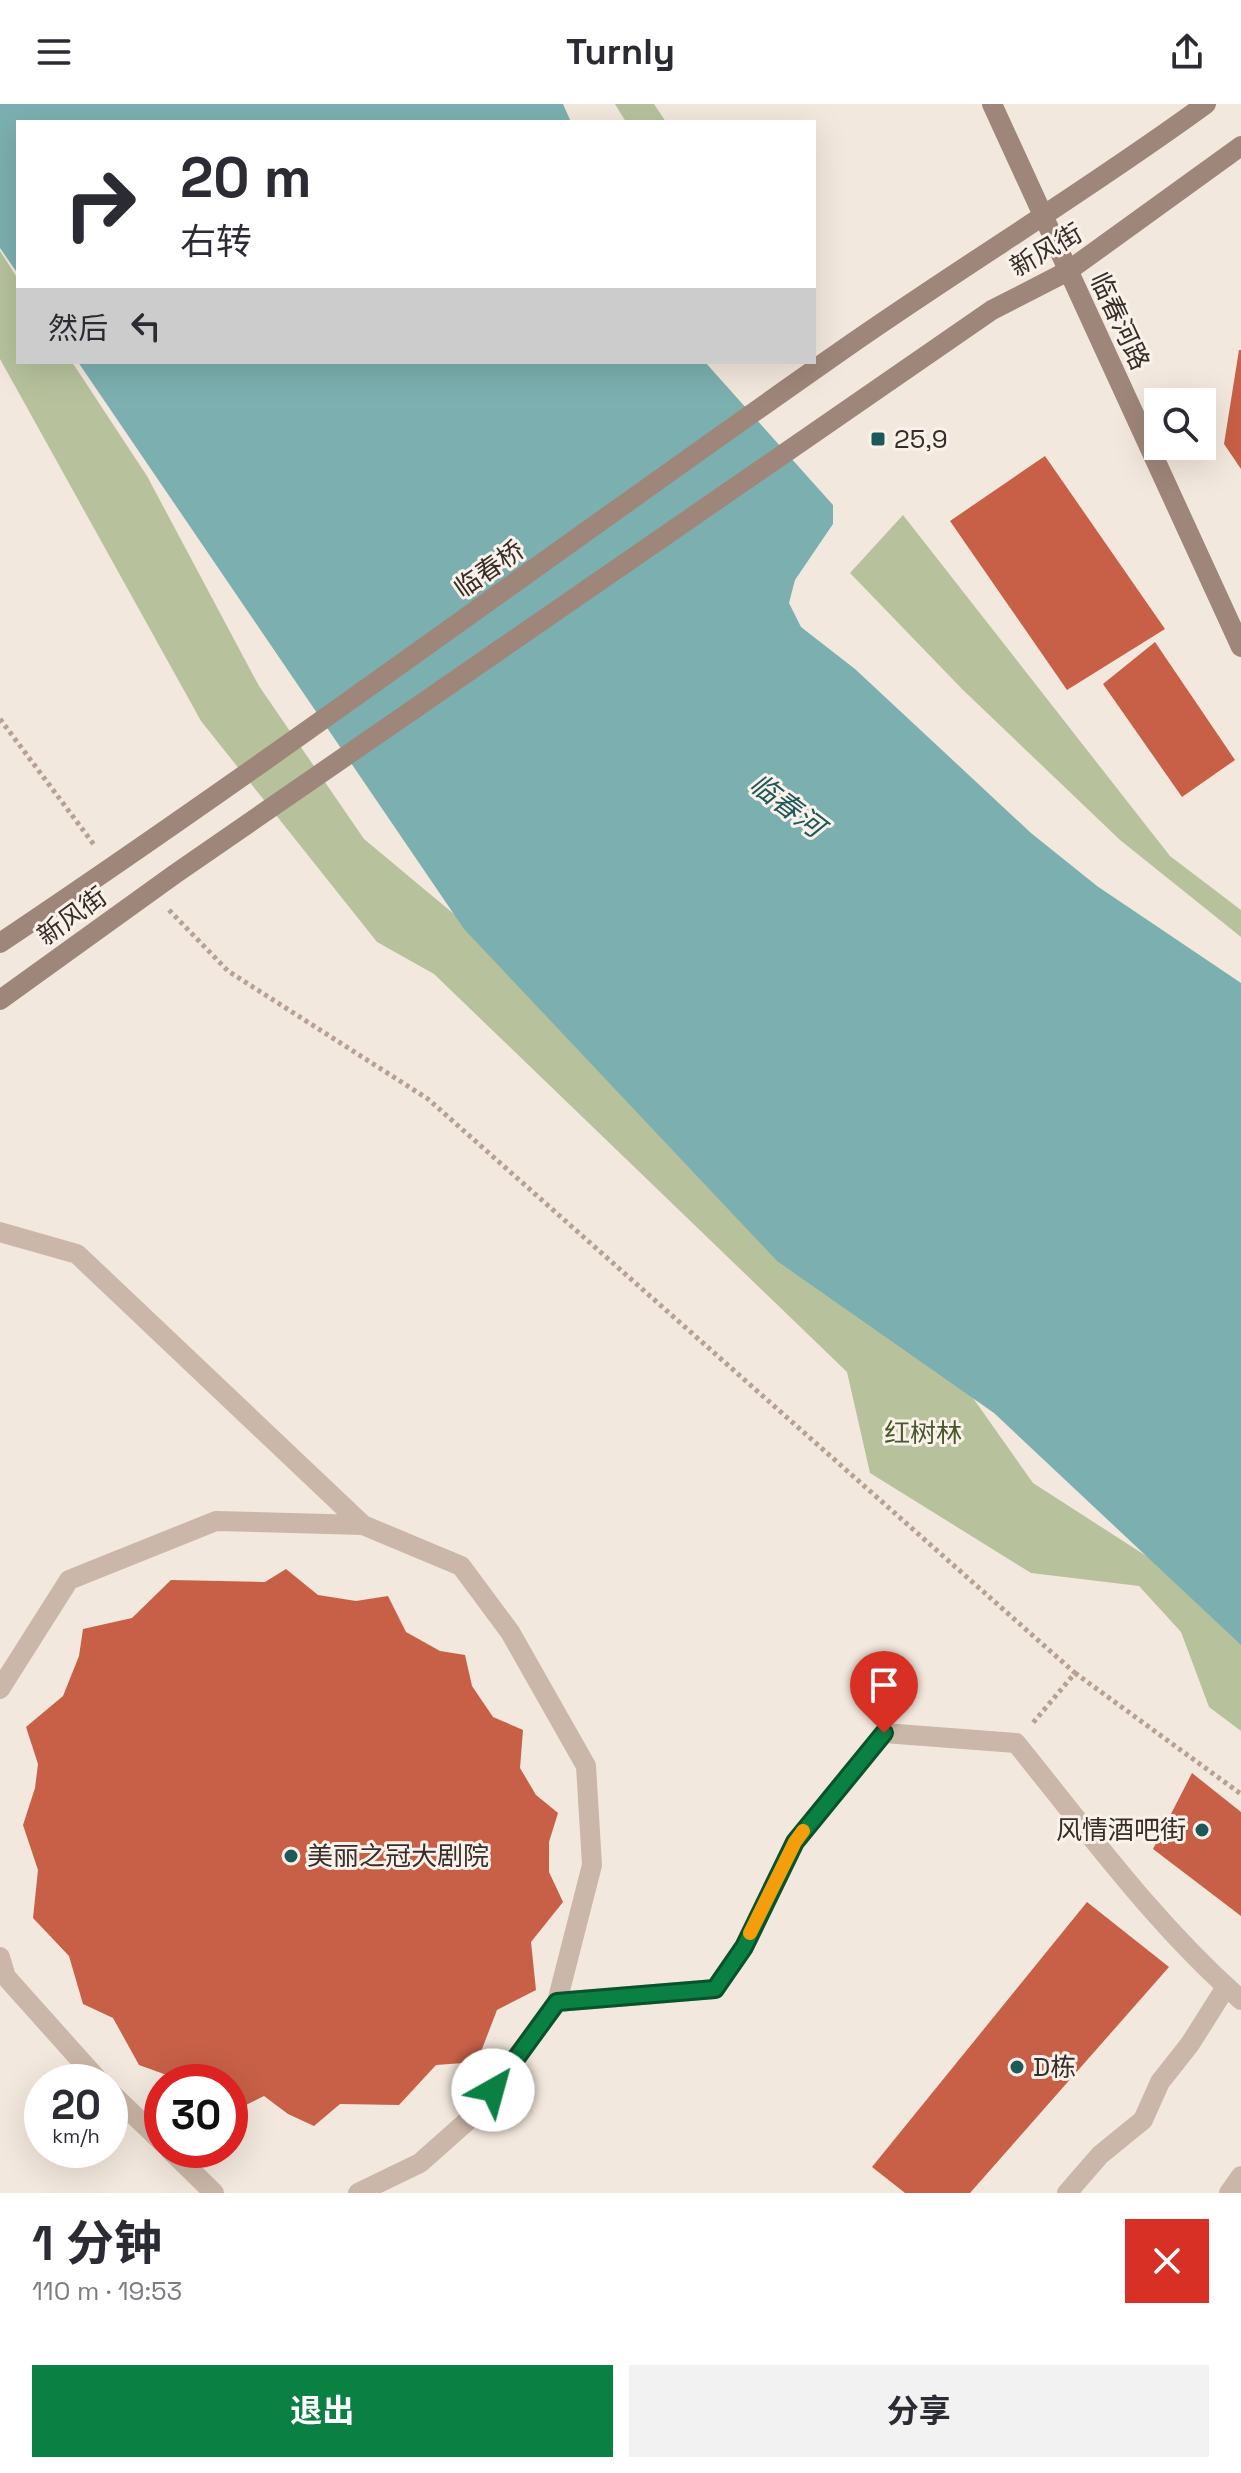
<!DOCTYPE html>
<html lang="zh">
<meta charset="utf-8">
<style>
:root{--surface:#fff;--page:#f2f2f3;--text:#2b2b33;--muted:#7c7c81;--accent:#0b8043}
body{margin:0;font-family:"Space Grotesk","Noto Sans SC",sans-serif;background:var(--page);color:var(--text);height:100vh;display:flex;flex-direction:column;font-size:30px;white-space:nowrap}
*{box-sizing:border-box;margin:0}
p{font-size:26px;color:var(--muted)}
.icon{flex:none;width:44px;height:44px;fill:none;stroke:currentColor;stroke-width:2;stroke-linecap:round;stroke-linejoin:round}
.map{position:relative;height:2089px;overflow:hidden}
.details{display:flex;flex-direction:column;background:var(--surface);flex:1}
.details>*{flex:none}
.hud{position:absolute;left:16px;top:16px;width:800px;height:244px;border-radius:0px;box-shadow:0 8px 32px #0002;background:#fff;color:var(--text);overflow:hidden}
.tools{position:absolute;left:1144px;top:284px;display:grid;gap:16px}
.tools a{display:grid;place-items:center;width:72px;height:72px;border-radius:0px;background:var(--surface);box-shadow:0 8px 32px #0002;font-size:40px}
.speed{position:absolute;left:24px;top:1960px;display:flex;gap:16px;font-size:40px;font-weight:700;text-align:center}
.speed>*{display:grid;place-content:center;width:104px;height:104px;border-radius:50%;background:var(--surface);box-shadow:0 8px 32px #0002;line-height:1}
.speed small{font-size:20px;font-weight:400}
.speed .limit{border:12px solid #d22;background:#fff;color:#111}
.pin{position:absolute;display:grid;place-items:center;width:68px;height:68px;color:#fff;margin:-82px -34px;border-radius:50% 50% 50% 0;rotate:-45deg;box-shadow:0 0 8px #0007}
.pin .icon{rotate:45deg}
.me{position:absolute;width:88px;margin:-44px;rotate:38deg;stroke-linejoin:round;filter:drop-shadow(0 0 6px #0008)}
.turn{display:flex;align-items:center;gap:28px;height:168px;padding:0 32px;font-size:36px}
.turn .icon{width:104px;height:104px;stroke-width:2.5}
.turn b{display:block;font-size:56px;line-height:68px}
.then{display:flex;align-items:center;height:76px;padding:0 32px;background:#0003;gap:16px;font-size:30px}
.round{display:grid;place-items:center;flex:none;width:84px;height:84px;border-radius:0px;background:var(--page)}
.head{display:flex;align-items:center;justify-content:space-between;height:136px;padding:0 32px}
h1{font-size:48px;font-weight:700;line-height:60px}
.primary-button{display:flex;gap:16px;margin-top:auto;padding:16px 32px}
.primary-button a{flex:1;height:92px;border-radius:0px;background:var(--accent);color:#fff;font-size:32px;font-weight:700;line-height:92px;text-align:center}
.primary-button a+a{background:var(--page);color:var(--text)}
header{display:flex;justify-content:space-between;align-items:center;height:104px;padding:0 32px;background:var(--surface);font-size:36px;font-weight:700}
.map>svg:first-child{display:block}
.green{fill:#b7c29d}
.water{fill:#7cb0b0}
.building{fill:#c76047}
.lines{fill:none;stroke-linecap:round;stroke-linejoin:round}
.path{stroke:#b7a193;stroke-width:5;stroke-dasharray:4 4;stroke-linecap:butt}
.street{stroke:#cbb7a9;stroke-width:20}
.secondary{stroke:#9f867a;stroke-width:20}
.route-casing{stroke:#07532c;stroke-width:20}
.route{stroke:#0b8043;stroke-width:14}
.slow{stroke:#f59e0b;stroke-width:14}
.poi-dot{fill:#1e595a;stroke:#faf2ea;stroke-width:3}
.labels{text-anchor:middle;stroke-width:6;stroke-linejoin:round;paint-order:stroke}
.street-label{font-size:26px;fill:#382d29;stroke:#faf2ea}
.poi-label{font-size:26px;fill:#382d29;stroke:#faf2ea;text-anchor:start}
.park-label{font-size:26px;fill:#49572c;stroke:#faf2ea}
.water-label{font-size:28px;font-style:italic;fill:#1e595a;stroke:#faf2ea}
</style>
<header><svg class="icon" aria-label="menu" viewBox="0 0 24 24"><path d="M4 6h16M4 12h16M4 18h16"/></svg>Turnly<svg class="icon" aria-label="share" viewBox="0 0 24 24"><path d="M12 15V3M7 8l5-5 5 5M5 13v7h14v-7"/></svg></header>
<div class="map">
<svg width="1241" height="2089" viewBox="0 0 1241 2089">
<rect width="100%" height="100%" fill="#f3e8dd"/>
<!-- green -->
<path class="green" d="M615,0H654L666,18H626Z
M0,147L18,175V258H72L147,372L259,582L364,735L539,881L942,1250L1033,1379L1241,1513V1627L1209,1603L1181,1528L1139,1482L1031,1469L870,1369L847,1268L434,870L377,838L201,617L0,255Z
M903,411L1170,752L1241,806V833L1120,736L963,586L850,469Z"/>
<!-- water -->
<path class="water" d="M0,0H563L571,18H18V170L0,144Z
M78,258H705L833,401V420L795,476L789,499L801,523L855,565L1031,729L1097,782L1241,879V1541L994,1309L777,1157L464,825Z"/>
<!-- building -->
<path class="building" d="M1239,246H1241V365L1224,340Z
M1045,352L1165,525L1067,586L950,417Z
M1155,538L1235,656L1182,693L1103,580Z
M286,1465L318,1491L356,1497L388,1492L406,1528L440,1547L465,1551L472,1582L493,1613L523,1626L520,1664L536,1691L558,1709L549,1738V1768L563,1798L531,1838L536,1886L497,1906L477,1958L436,1961L399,2001L340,2000L314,2022L288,2010L264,1992L230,2009V1978H186L139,1961L113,1914L83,1900L69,1852L33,1814L38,1766L23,1721L35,1684L38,1660L26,1623L63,1592L79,1552L83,1525L132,1514L171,1476L265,1478Z
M1192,1669L1241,1708V1812L1153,1745Z
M1087,1798L1169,1863L970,2089H905L872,2063Z"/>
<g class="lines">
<!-- path -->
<path class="path" d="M0,615L95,742
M169,806L228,867L428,995L1075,1569L1032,1620
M1075,1569L1241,1690"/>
<!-- street -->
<path class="street" d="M0,1128L77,1150L363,1421
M0,1585L69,1476L216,1417L363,1421L461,1462L510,1528L586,1662L592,1761L557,1898L474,2011L420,2059L358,2089
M0,1853L6,1873L100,1978
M557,1898L715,1885L744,1843L795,1738L884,1629L1016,1639C1088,1728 1154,1819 1241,1896
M110,1988L162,2038
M170,2046L214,2089
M1067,2089L1100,2051L1143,2016L1160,1978L1190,1940L1226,1883
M1229,2089L1241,2072"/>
<!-- secondary -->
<path class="secondary" d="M992,0L1241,543
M0,839C288,646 567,438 851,240C969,158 1091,84 1206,0
M0,896L175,770L992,206L1068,167L1241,42"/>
</g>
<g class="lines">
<defs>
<path id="route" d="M493,1986L557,1898L715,1885L744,1843L795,1738L884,1629"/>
</defs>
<!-- route casing -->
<use href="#route" class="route-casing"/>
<!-- route -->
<use href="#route" class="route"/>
<!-- slow -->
<path class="slow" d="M750,1829L795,1738L803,1727"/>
</g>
<!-- markers -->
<g class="poi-dot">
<rect x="870" y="327" width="16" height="16" rx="4"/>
<circle cx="1202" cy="1726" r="8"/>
<circle cx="291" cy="1752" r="8"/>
<circle cx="1017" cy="1963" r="8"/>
</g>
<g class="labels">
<!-- street labels -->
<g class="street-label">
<text transform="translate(1046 146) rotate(-30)" y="9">新风街</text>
<text transform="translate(1120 217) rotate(65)" y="9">临春河路</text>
<text transform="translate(489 465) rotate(-35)" y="9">临春桥</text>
<text transform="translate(72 812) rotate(-36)" y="9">新风街</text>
</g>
<!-- poi labels -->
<g class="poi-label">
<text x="894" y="344">25,9</text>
<text x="1186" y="1735" text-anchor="end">风情酒吧街</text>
<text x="307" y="1761">美丽之冠大剧院</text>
<text x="1033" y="1972">D栋</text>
</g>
<!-- park labels -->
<g class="park-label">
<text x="923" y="1338">红树林</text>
</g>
<!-- water labels -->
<g class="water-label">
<text transform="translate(787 701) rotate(37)" y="10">临春河</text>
</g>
</g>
</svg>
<div class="tools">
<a><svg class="icon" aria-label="search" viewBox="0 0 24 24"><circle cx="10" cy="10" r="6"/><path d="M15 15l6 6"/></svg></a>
</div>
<div class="speed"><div>20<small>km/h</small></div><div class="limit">30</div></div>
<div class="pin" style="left:884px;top:1629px;background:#d93025"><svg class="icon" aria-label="arrive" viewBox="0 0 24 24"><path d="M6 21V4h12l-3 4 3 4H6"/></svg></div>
<svg class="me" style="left:493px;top:1986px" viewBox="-20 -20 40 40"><circle r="19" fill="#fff"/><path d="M0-13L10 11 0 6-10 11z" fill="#0b8043"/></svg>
<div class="hud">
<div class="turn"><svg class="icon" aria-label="right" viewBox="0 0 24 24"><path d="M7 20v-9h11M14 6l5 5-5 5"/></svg><div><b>20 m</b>右转</div></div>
<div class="then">然后<svg class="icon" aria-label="left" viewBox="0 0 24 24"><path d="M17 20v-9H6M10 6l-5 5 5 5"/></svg></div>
</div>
</div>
<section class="details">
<div class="head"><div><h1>1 分钟</h1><p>110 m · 19:53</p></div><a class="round" style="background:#d93025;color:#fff"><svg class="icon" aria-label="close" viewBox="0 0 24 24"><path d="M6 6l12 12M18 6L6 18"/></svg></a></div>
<div class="primary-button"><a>退出</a><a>分享</a></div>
</section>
